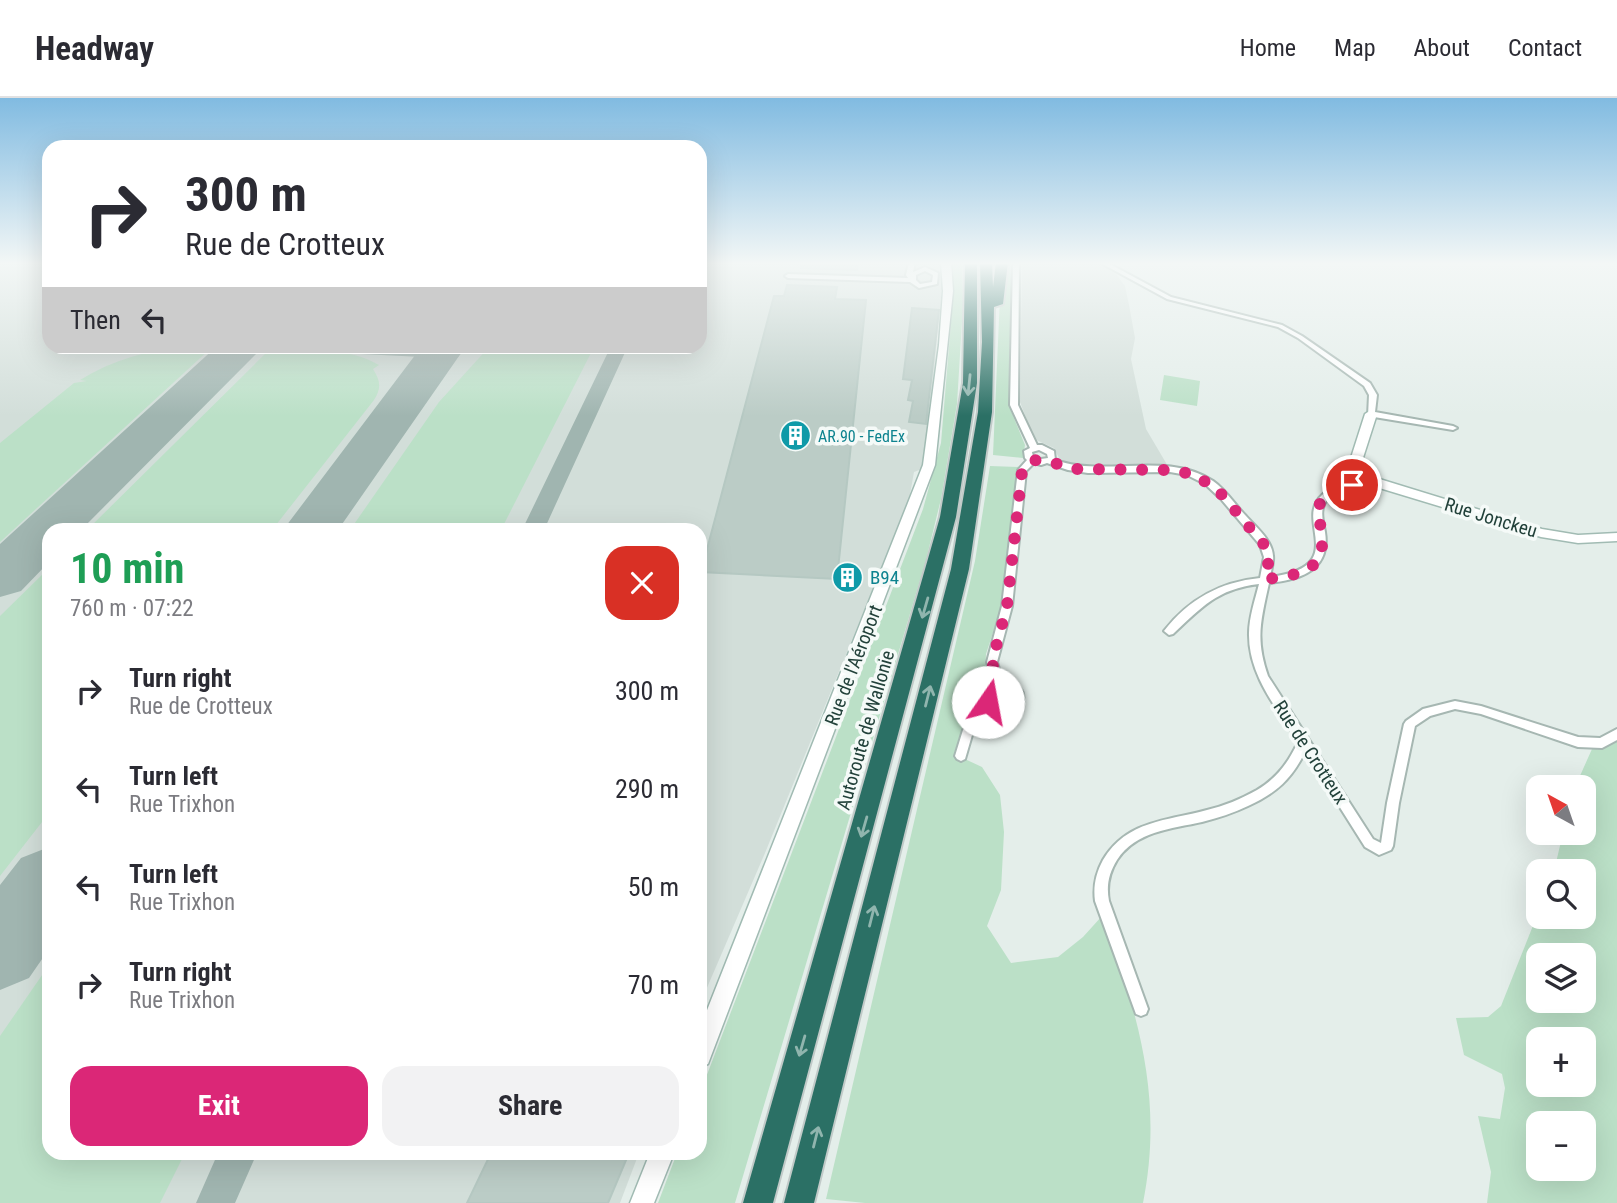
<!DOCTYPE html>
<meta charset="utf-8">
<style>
:root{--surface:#fff;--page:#f2f2f3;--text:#2b2b33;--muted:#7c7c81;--line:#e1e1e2;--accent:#db2777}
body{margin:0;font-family:"Roboto Condensed",sans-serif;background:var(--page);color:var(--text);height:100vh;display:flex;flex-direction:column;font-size:26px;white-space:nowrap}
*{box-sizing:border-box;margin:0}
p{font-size:23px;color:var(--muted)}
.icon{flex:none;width:38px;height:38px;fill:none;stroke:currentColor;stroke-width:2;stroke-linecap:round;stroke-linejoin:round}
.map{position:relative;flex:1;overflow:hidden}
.details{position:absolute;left:42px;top:425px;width:665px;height:637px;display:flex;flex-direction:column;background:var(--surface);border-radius:21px;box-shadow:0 7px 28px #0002}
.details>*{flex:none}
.banner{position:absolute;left:42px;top:42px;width:665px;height:214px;border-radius:21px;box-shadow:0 7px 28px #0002;background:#fff;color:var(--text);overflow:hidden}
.needle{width:46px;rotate:320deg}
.buttons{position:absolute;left:1526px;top:677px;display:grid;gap:14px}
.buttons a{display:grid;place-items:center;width:70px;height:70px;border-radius:14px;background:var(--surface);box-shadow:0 7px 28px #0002;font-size:35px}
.pin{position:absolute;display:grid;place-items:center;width:60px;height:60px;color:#fff;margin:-30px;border:4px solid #fff;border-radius:50%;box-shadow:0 2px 7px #0007}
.me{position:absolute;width:77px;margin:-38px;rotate:12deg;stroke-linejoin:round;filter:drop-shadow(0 0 5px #0008)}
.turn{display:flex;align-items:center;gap:24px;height:147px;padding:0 28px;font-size:32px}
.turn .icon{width:91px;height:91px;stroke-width:2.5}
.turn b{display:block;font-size:49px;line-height:60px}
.then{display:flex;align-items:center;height:66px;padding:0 28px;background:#0003;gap:14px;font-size:26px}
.round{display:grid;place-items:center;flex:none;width:74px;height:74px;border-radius:21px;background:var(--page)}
.head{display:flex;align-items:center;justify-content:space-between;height:119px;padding:0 28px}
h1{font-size:42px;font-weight:700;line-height:52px;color:#1e9e55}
.button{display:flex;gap:14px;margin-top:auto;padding:14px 28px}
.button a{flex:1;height:80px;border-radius:21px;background:var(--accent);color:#fff;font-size:28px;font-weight:700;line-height:80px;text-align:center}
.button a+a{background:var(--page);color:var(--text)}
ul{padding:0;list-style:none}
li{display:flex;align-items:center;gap:21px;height:98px;padding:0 28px}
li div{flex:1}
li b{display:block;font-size:26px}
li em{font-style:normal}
header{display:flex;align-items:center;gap:42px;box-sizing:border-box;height:98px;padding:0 35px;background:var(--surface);border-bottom:2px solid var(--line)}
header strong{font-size:33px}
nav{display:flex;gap:38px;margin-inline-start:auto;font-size:24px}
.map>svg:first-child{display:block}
.built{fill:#d2ded9}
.green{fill:#bbe0c7;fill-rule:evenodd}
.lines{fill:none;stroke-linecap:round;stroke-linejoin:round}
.taxiway{fill:#a0b5b0;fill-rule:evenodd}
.runway{fill:#a0b5b0;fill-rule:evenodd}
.building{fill:#bbccc6;stroke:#b5c8c2;stroke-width:2}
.street-casing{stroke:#a6b7b2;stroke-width:4}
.secondary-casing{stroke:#a1bbb3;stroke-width:3}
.highway-casing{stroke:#c1cac8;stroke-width:4}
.street{fill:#fff;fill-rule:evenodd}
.secondary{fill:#fff;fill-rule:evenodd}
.highway{fill:#2b7065;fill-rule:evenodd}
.oneway{stroke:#90b5ae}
.route{stroke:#db2777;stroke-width:12;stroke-dasharray:0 21.6}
.labels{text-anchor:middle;stroke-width:7;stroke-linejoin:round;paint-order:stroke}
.far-culture-label{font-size:16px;fill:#0d838f;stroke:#f5faf8;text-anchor:start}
.street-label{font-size:19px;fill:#22413a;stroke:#f5faf8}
.culture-label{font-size:19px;fill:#0d838f;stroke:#f5faf8;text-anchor:start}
</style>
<header>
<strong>Headway</strong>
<nav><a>Home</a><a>Map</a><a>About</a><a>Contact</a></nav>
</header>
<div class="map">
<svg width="1617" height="1105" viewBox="0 0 1617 1105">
<rect width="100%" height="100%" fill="#e4eeea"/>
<!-- built -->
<path class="built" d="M0,164H49V248H700V164H941L943,178L926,359L922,371L914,374L909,402L765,755L700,906V432H49V1055H639L620,1105H0Z
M1022,164H1097L1116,176L1125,188L1129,207L1135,240L1131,261L1146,331L1169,370L1072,369L1061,364L1054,350L1034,341L1020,304Z"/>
<!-- green -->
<path class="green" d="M951,164H962L963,207L957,306L941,401L926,462L735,1105H658L677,1055H700V995L923,411L941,345L953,201Z
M1006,164H1010L1012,215L1009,308L1025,347L1023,360L993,357L1000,199Z
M186,248L208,249L210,251L0,444V345L74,285L87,283L80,282C112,262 149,252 186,248Z
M489,249H594L501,432H350L439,304Z
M278,252C311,253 349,249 379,267L373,271C380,282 382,290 374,302L272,432H87L266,255Z
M1164,277L1200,283L1197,308L1160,302Z
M990,368L1020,369L1014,396L1003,504L986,556L985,581L981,589L983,612L961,634L954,656L982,669L1000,697L1004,734L1001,792L987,828L1011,865L1058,859L1083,839L1102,818C1138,915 1164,1000 1143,1105H865L826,1101L975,463Z
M49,470V715L0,778V518Z
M1617,636V1105H1487L1491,1074L1478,1018L1500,1021L1505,990L1502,976L1464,957L1456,920L1488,919L1501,908L1538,815V819H1584V774L1554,773L1563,735H1584V690L1575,689L1592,651L1578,644L1602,645ZM1538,858H1584V903H1538ZM1538,942H1584V987H1538ZM1538,1026H1584V1071H1538Z
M49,867V1055H185L160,1105H0V938Z"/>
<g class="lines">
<!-- taxiway -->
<path class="taxiway" d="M292,248H467V249L426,293L382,348H368L365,344L368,340L414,285L443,255L422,259L300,253Z
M611,248H628L544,432H522Z
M49,773V814L11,872L0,877V833L38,777Z
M218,1055H257L235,1105H196Z"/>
<!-- runway -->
<path class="runway" d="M217,248H264L81,432H49V464L21,493L0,499V446Z
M422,248H466L338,432H283Z
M49,749V851L29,880L0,892V787L21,760Z"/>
</g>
<!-- building -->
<path class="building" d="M801,164H858L857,172L801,170Z
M787,187L837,189L835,201L866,202L837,481L701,474L774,198H784Z
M912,210L939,212L926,326L909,324L913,303L908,302L912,282L903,281Z
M491,1055H629L608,1105H467Z"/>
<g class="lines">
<defs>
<path id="street" d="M909,164H915L913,174L925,169L938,175L937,186L919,190L910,184L788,180L785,178L788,176L908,180L906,177ZM925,173L933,177L932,184L920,186L916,182V177Z
M1013,164H1019L1018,307L1037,347H1042L1054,353L1055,362C1106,380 1166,352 1213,383C1226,392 1235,407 1246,418C1256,429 1272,442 1273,458C1274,464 1271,472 1270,479C1352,468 1293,423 1322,397C1334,386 1353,383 1368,379L1372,382C1359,390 1339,389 1327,402C1319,411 1323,423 1325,434C1331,472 1300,482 1269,485C1261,522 1255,541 1268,578L1373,741L1381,745L1387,705L1404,626L1406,623L1423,611L1455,603L1481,608L1578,639L1600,640L1617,631V642L1602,650L1578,649L1481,616L1455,611L1430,618L1415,628L1399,705L1393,748L1391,752L1379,757L1365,749L1305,654C1291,682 1276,695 1248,708C1233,715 1218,720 1202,724C1171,731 1136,733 1117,762C1109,775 1106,787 1109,803L1148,911L1146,916L1141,918L1136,916L1095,803C1093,788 1096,775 1103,762C1127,722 1167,723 1207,712C1224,708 1241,701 1257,692C1277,680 1288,665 1298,644C1277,610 1248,577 1249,535C1249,519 1255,502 1259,486C1217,491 1202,509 1173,536L1169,537L1164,533C1189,501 1220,484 1260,480L1264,459L1260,447L1221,401L1205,386L1187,377L1170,374L1088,375L1068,372L1047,365L1041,367L1034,365L1026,373L1012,508L997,564L1002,582C1019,586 1028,592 1021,610L1005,615L995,612L972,637L965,661L961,663L957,661L955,658L963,632L985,608L981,604L980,594L987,584L991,583L987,564L1002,508L1018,372L1027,362L1025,360L1024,353L1030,350L1010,307ZM1039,352L1047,356L1048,360L1041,361L1033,359L1032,354ZM997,589L1007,591L1013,598L1012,604L1005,607L992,601L991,595Z
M1099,164H1106L1171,199L1282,227L1302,238L1370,285L1377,297L1375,314L1453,328L1457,330L1453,332L1368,318L1369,297L1364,288L1298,240L1278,229L1167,201Z"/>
<path id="secondary" d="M941,164H951L953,193L935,367L711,958L708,966L700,969V930L923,367L939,247L943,193Z
M1371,312L1377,316L1361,366L1365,375L1373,379L1542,431L1578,437L1617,435V443L1578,445L1541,439L1363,385L1355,380L1349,366L1365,316Z
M650,1055H674L654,1105H630Z"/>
<path id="highway" d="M965,164H977V285L956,419L773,1105H743L940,419L963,285Z
M980,164H992L993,189L996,164H1008L1003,206L994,209L992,314L969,471L814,1105H784L951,471L978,314L982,244Z"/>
</defs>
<!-- street casing -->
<use href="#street" class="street-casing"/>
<!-- secondary casing -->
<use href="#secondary" class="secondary-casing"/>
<!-- highway casing -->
<use href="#highway" class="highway-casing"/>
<!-- street -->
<use href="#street" class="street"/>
<!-- secondary -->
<use href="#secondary" class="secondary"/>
<!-- highway -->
<use href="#highway" class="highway"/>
</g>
<!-- one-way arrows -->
<defs><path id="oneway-shaft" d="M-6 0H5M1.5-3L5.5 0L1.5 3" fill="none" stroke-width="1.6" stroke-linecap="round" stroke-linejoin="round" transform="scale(1.75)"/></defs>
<g class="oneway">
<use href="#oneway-shaft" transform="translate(969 287) rotate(96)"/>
<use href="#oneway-shaft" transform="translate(925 510) rotate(106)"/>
<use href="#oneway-shaft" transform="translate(928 598) rotate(-76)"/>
<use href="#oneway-shaft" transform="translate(864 729) rotate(106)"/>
<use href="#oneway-shaft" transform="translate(872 818) rotate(-76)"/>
<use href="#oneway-shaft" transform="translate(802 948) rotate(106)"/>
<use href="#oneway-shaft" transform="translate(816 1039) rotate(-76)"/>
</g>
<!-- sky -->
<linearGradient id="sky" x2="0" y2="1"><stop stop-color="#81bbe1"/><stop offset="0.52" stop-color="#f3f7f6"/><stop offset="1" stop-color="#f3f7f6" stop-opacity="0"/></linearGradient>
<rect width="1617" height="318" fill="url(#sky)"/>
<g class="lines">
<!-- route -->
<path class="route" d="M988,604L985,594L997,585L992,564L1007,508L1022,373L1032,362L1049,363L1072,371L1168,372L1193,376L1217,391L1266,449L1269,459L1266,481C1287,479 1322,475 1322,447C1323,434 1318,421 1318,408L1328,397L1352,387"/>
</g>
<!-- icons -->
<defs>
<symbol id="building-disc" viewBox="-11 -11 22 22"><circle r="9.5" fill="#0f9aa8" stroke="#f5faf8"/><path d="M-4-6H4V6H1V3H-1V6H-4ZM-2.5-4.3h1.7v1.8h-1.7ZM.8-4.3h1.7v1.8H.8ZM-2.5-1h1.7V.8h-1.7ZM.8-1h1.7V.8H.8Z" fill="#fff"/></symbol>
</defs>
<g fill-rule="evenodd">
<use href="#building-disc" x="778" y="320" width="35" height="35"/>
<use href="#building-disc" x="830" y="462" width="35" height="35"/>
</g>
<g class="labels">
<!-- far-culture labels -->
<g class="far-culture-label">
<text x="818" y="344">AR.90 - FedEx</text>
</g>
<!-- street labels -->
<g class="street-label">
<text transform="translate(1491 419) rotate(17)" y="7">Rue Jonckeu</text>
<text transform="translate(853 567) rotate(-69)" y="7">Rue de l'Aéroport</text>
<text transform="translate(865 632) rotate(-74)" y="7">Autoroute de Wallonie</text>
<text transform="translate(1311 654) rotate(57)" y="7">Rue de Crotteux</text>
</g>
<!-- culture labels -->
<g class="culture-label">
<text x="870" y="486">B94</text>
</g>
</g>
</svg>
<div class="buttons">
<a><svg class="needle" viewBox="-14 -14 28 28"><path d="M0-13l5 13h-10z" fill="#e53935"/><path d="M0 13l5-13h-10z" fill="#7c7c81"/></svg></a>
<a><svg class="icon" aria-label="search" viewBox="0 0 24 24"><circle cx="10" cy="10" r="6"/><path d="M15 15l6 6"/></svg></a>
<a><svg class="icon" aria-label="layers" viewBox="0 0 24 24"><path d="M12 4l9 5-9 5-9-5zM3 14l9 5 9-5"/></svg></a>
<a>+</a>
<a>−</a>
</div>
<div class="pin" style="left:1352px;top:387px;background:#d93025"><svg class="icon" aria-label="arrive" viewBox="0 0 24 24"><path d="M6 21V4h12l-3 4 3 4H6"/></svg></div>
<svg class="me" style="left:988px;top:604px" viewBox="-20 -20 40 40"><circle r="19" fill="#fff"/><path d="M0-13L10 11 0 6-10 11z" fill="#db2777"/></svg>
<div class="banner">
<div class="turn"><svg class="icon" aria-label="right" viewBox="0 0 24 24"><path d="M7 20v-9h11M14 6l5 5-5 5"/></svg><div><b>300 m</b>Rue de Crotteux</div></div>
<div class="then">Then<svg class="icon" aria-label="left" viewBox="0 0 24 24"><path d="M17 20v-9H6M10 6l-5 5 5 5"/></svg></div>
</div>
<section class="details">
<div class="head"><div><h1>10 min</h1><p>760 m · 07:22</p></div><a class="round" style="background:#d93025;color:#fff"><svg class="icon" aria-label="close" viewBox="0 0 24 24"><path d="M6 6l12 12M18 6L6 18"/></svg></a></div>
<ul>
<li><svg class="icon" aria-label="right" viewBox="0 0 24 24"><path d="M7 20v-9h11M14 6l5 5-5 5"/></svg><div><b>Turn right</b><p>Rue de Crotteux</p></div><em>300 m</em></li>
<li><svg class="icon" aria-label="left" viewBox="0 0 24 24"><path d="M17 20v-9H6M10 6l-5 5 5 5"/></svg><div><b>Turn left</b><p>Rue Trixhon</p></div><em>290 m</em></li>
<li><svg class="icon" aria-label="left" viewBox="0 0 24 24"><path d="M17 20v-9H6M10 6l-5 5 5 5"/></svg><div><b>Turn left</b><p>Rue Trixhon</p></div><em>50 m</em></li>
<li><svg class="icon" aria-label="right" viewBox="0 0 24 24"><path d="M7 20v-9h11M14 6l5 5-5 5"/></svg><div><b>Turn right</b><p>Rue Trixhon</p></div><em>70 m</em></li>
</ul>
<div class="button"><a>Exit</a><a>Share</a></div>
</section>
</div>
